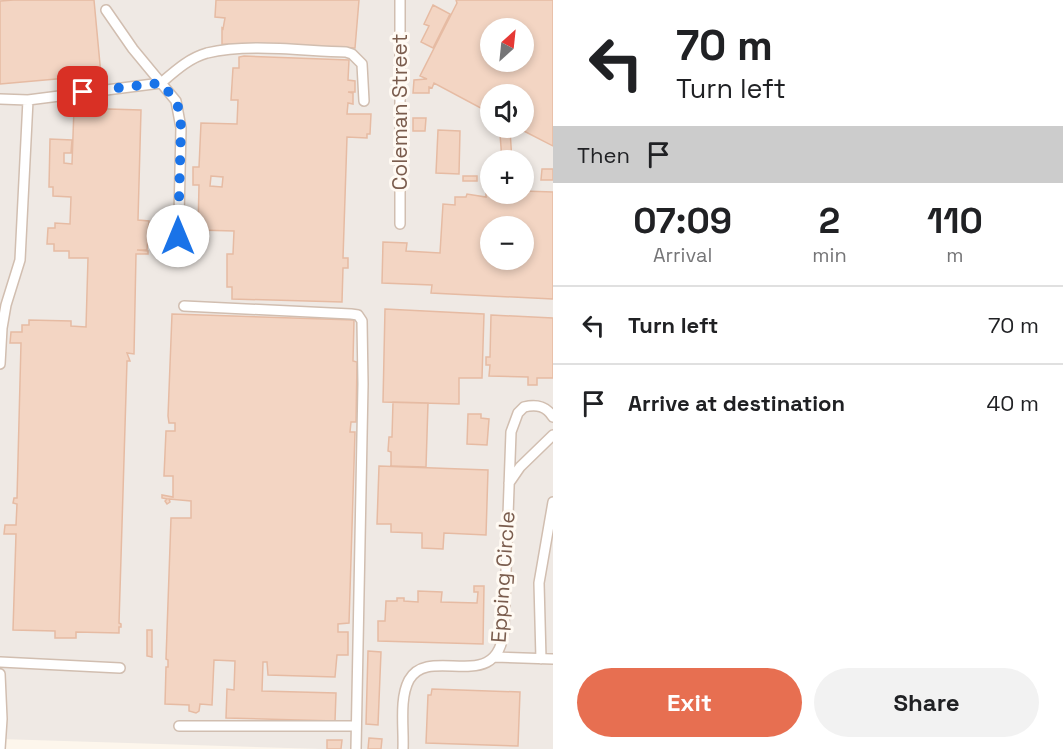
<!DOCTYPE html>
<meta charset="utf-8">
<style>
:root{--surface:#fff;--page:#f2f2f2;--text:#202124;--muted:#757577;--line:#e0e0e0;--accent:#e76f51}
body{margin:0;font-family:"Space Grotesk",sans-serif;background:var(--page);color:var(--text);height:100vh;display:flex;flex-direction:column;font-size:22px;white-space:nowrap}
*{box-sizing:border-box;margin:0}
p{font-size:20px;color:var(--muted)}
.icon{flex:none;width:33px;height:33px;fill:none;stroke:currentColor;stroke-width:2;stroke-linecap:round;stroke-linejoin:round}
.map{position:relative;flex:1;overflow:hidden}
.panel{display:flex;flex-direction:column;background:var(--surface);width:510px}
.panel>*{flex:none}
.hud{background:#fff;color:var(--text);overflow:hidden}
.needle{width:39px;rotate:27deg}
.tools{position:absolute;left:480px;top:18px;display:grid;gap:12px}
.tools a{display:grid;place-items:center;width:54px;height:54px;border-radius:50%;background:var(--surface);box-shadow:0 3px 9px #0003;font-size:30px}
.pin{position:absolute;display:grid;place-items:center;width:51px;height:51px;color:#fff;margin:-26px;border-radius:12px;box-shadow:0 3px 9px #0006}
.me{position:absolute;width:66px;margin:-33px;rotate:0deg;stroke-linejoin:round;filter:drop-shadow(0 0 4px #0008)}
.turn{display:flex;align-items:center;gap:21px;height:126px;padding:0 24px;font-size:27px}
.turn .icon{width:78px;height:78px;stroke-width:2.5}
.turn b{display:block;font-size:42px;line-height:51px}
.then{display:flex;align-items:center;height:57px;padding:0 24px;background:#0003;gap:12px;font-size:22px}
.eta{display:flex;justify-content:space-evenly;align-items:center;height:102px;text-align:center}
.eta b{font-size:36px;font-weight:800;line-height:42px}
.action{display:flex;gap:12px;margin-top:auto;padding:12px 24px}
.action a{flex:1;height:69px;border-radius:36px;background:var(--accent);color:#fff;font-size:24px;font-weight:800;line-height:69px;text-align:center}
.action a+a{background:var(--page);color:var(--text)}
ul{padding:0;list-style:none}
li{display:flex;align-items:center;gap:18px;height:78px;padding:0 24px;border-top:2px solid var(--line)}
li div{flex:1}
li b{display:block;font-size:22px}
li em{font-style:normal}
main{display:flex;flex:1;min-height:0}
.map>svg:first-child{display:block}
.industrial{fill:#efe9e4;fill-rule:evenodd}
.building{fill:#f3d5c3;stroke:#e6bba3;stroke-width:1.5;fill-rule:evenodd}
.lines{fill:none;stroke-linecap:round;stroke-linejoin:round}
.service-casing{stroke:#d1beb0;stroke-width:12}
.service{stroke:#fff;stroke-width:9}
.route{stroke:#1a73e8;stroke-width:10;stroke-dasharray:0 18}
.labels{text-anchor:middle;stroke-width:6;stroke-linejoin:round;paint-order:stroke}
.street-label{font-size:21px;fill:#7a5c4d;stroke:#fffaf3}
</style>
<main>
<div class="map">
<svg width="553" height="749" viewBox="0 0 553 749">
<rect width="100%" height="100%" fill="#fdf6ec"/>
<!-- industrial -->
<path class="industrial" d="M0,0H553V749H322L0,739ZM490,28H524V62H490ZM490,94H524V128H490ZM490,160H524V194H490ZM490,226H524V260H490Z"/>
<!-- building -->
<path class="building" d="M14,0H94L101,75L0,84V1Z
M216,0H359L355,48L222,44V28L223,29L225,18L215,17Z
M456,0H553V146L518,128H524V94H490V113L434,83L432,88L429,87V93H413L414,80L427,79L420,76L457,3ZM490,28H524V62H490Z
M433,5L450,14L433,48L421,42L429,26L424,24Z
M244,56L349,60L348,80L355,81V92H348L353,93V104L348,103L347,114H371L370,134H367V138L347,137L343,258H348V268H343L342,302L232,299V287H227V254H233L234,231L198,230L199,185H193V167H199L201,123L237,124L238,100H231L233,68H239V57ZM211,176L223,177L222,187L210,186Z
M74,108L141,110L138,220L149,221L147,250H137L148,251V254H136L134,354L127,353L130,361H127L119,623L121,624V627H119V633L76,632V638H55V631L13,630L16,534H4L5,525H16L17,504L13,503L14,498H17L21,343H10L11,332H22V325H29V320L71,321V326L86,327L88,258H69V251H54V244H47L48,228H55V223L70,224L71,197L53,196V187H49L50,139L72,140L71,153H64V163L72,164Z
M413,118H426L425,131H413Z
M497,128H512L510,131L512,160H502L500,134L495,131Z
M438,130L460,131L459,174L436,173Z
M542,169H553V180H541Z
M463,176H477V181H463Z
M486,188H490V194H524V191L553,192V299L431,293L432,285L382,283L383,242L407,243L406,251L440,253L443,204L455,205V197H466L467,194L486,197ZM490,226H524V260H490Z
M385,309L484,314L482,378H459V404L383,402Z
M172,314L354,320L353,361L357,362L356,422H351L350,432H355L349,623L338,624V632H348V655H337L335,677L268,675L267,662H263L262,691L336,693L335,721L226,718L227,689L234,690L235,661L214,660L212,705L200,704L199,711L196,713L189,711V705L165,704L166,667H168V660L166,659L171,518H191V501L169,499L170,502L167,504L165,501L167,499L162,498V495L173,497V476H164L166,431H175V423H169L168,416Z
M491,315L553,318V378H537V385H528V377L489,376L490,365H486V357H490Z
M393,402L428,403L426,467L391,466V452L388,451L389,437H392Z
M468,414H481V418L489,419L487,445L467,444Z
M379,466L488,470L486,535L444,533L443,549L422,548V533L391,532V524H377Z
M474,586H484L483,644L378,641V621H385L386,601H397V598H404V601L418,602V591L442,592L441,602L477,603L478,592H474Z
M147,630H152V657L147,656Z
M368,651L381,652L378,725L366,724Z
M432,689L520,692L518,746L426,743L428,695H431Z
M369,738L382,739L381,749H368Z
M327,740H342L341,749H327Z"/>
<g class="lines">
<defs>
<path id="service" d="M106,10L133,49L176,101L181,128L178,260
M0,99L28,100L161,83C175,71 189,58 207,53C249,43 303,51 346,52L352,54L362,64L364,101
M400,224V0
M184,306L351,314L358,315L362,321L363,384L356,749
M0,364L2,328L6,305L20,260L28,100
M509,483L520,467L553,435
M495,657L553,659
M541,659L539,583L553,502
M0,662L120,668
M0,674L2,719L0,749
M179,726H355
M403,749C404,728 399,699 409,680C429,643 500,698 504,627L511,432L518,413L524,407C537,404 546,406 553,417"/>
</defs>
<!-- service casing -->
<use href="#service" class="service-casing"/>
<!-- service -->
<use href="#service" class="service"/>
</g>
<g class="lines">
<!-- route -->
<path class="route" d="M83,92L161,83L176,101L180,113L181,128L178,236"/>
</g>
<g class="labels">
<!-- street labels -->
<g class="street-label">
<text transform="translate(400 112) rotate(-90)" y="7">Coleman Street</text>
<text transform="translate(503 577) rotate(-86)" y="7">Epping Circle</text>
</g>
</g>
</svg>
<div class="tools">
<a><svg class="needle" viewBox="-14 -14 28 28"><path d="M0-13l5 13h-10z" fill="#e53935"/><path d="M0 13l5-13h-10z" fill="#757577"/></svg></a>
<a><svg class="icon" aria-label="sound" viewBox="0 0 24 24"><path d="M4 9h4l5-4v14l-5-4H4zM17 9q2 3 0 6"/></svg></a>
<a>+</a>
<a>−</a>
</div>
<div class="pin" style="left:83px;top:92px;background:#d93025"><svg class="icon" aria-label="arrive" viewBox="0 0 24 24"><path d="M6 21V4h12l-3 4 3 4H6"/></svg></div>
<svg class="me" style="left:178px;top:236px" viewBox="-20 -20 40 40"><circle r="19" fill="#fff"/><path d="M0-13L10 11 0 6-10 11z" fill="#1a73e8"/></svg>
</div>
<section class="panel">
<div class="hud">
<div class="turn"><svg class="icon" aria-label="left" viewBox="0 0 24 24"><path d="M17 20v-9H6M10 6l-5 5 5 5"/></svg><div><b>70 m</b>Turn left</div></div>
<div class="then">Then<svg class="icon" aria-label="arrive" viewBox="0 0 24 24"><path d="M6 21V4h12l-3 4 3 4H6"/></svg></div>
</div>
<div class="eta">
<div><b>07:09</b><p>Arrival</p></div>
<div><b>2</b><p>min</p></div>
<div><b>110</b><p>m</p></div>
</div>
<ul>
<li><svg class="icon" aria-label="left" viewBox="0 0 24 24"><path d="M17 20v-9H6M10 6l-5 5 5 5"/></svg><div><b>Turn left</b></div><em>70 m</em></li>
<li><svg class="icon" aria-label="arrive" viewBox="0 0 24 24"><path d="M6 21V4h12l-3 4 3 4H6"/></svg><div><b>Arrive at destination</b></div><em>40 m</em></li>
</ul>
<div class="action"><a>Exit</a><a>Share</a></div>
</section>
</main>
